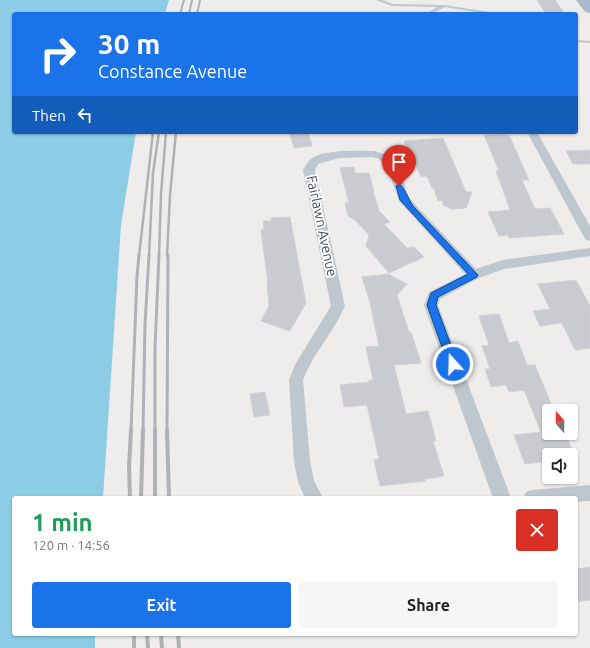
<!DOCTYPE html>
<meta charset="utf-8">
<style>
:root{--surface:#fff;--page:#f6f6f6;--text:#222;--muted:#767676;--accent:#1a73e8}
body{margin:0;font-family:Ubuntu,sans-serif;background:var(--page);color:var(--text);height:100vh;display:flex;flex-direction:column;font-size:15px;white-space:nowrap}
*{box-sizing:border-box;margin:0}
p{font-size:13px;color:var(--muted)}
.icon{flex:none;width:22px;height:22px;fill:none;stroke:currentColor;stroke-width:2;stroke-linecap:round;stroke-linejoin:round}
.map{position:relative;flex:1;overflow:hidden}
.side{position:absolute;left:12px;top:496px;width:566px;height:140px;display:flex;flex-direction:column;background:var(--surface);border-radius:4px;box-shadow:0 1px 3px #0004}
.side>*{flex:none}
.hud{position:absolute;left:12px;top:12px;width:566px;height:122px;border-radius:4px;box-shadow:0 1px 3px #0004;background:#1a73e8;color:#fff;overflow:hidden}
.needle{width:26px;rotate:340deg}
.buttons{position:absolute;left:542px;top:404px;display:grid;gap:8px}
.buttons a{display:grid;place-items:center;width:36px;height:36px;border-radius:4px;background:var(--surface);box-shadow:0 1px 3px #0004;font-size:20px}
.pin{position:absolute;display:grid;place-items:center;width:34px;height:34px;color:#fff;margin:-41px -17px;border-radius:50% 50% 50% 0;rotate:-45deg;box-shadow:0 0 4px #0007}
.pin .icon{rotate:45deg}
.me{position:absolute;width:44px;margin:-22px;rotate:340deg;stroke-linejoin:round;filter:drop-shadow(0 0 3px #0008)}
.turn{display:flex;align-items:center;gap:14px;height:84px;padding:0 20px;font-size:18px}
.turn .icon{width:52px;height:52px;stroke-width:2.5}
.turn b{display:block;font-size:28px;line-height:34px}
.then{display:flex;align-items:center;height:38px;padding:0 20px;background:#0003;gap:8px;font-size:15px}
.round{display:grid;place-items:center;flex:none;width:42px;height:42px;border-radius:4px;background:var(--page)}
.overview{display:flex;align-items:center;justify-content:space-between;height:68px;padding:0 20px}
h1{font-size:24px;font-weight:700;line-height:30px;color:#1e9e55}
.action{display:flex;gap:8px;margin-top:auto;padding:8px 20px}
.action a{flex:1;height:46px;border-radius:4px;background:var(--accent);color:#fff;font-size:16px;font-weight:700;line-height:46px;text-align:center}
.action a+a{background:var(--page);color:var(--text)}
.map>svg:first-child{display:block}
.water{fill:#8ccde5}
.building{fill:#cacbd1;stroke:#d1d2d8}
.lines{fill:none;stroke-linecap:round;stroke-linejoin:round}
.lane{fill:#bec6ce;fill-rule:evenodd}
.street{fill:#bec6ce;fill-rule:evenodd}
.primary{fill:#adbaca;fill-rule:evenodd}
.rail-far3{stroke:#afb1b6;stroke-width:2}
.rail-far2{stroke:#afb1b6;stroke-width:2.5}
.rail-far1{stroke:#afb1b6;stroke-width:3}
.rail{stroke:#afb1b6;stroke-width:4}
.route{fill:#1a73e8;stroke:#114b97}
.labels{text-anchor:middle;stroke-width:3.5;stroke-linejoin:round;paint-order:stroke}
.street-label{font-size:14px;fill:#464f58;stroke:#fff}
</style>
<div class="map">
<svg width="590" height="648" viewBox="0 0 590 648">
<rect width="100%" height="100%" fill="#efecec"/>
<!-- water -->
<path class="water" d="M0,0H169L165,14H14V132H136L121,225L103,498H14V634H95V648H0Z"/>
<!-- building -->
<path class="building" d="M537,0H555L565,14H546Z
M289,132H308L312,146L294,148Z
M504,134L505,135H509L529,180H522L535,209L550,208L564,234L509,238L508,235L499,236L488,212L510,210L496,171H499L484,135Z
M443,138L466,192H472L466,208L452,209L444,206L442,200L438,201L434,188H432L427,176L421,177L412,155H410L404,141Z
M590,150V164H573L566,151Z
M354,167L355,173H369L374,191H373L379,211L390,222L384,224L407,248L414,247L424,257L389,273L366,246L369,235L355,220L348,216L345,203H349L340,168Z
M290,217L306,303L290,331L261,321L269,306L267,283H268L261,230H264L263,221H271V218Z
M388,274L407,284L397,295L409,332H411L421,363L394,365L406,414L428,411L436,441H433L444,476L425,479L426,481L380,486L374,460L379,459L367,405L344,407L340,385L369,382V380H373L366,347L379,346L370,303L362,277Z
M576,280L590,306V348L575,350L562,323L540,326L533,311L550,309L538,284Z
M499,314L509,343L518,341L527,365H535L552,406L549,407V433H565L576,458L571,459V455H549V461L525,464L514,435L541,432L524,390L509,392L506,385L491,387L485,369H490L482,346L489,345L479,316Z
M265,392L270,415L254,417L250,394Z
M590,567V600L576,602V569Z"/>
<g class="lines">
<!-- lane -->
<path class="lane" d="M376,0H382L392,4L444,5L496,13L498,14H488L445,7L430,14H425L438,7L392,6Z
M576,40L590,41V43L576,42Z"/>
<!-- street -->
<path class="street" d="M527,132H537L590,226V241L586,240L584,237Z
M374,151L387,155L393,160L402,175L408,197L476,269L503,260L590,248V256L504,269L479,278L440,299L438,305L511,498H493L424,305L429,292L465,274L399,201L390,175L384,164L379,159L373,157L339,158L318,164L315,170L345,306C334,332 313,353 303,380L310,461L314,481L323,498H305L298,482L294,461L289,380L296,363L331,306L303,170C305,167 308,161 311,159C325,149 357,151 374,151Z
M590,485V501L576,502V498H523L526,492L532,490Z"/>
<!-- primary -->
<path class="primary" d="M576,0H590V13L585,12Z"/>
<!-- rail-far3 -->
<path class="rail-far3" d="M180,14L184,0
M189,14L192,0
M197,14L200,0"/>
<!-- rail-far2 -->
<path class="rail-far2" d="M139,256L153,132
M149,256L153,173L159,132
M159,256L161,194L166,132
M167,256L170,195L176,132"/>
<!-- rail-far1 -->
<path class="rail-far1" d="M131,431L137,276L139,255
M143,431L145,324L149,255
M155,431V348L159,255
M167,431L168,255"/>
<!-- rail -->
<path class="rail" d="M155,430V498
M167,430L169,498
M130,498L129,467L131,430
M141,498L143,430
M134,634V648
M147,634L148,648
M161,634L162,648
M178,634L179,648"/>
</g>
<!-- route -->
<path class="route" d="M399,184C404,186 409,200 413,206L478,275L477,277L438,297L436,305L458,364L456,367H450L448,364L427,305L431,293L468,274L400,200L396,186Z"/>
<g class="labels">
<!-- street labels -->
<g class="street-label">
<text transform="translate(322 226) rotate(78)" y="5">Fairlawn Avenue</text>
</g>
</g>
</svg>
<div class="buttons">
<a><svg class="needle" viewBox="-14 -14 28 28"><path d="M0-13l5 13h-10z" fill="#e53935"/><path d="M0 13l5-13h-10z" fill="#767676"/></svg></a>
<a><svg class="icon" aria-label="sound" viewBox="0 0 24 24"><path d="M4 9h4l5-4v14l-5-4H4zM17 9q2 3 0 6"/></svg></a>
</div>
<div class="pin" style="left:399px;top:186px;background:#d93025"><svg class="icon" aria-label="arrive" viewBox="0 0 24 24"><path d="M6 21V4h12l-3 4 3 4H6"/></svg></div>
<svg class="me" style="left:453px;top:364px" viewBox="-20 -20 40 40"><circle r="17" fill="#1a73e8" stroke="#fff" stroke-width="3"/><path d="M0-11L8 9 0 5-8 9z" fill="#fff"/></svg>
<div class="hud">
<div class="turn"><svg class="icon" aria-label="right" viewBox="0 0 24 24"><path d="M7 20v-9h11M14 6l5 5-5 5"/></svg><div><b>30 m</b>Constance Avenue</div></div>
<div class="then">Then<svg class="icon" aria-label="left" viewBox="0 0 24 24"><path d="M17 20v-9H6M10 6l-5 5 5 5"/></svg></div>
</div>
<section class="side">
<div class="overview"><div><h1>1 min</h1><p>120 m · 14:56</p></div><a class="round" style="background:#d93025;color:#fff"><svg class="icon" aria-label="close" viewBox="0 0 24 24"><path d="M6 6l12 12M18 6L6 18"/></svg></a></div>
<div class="action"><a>Exit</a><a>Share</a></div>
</section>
</div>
